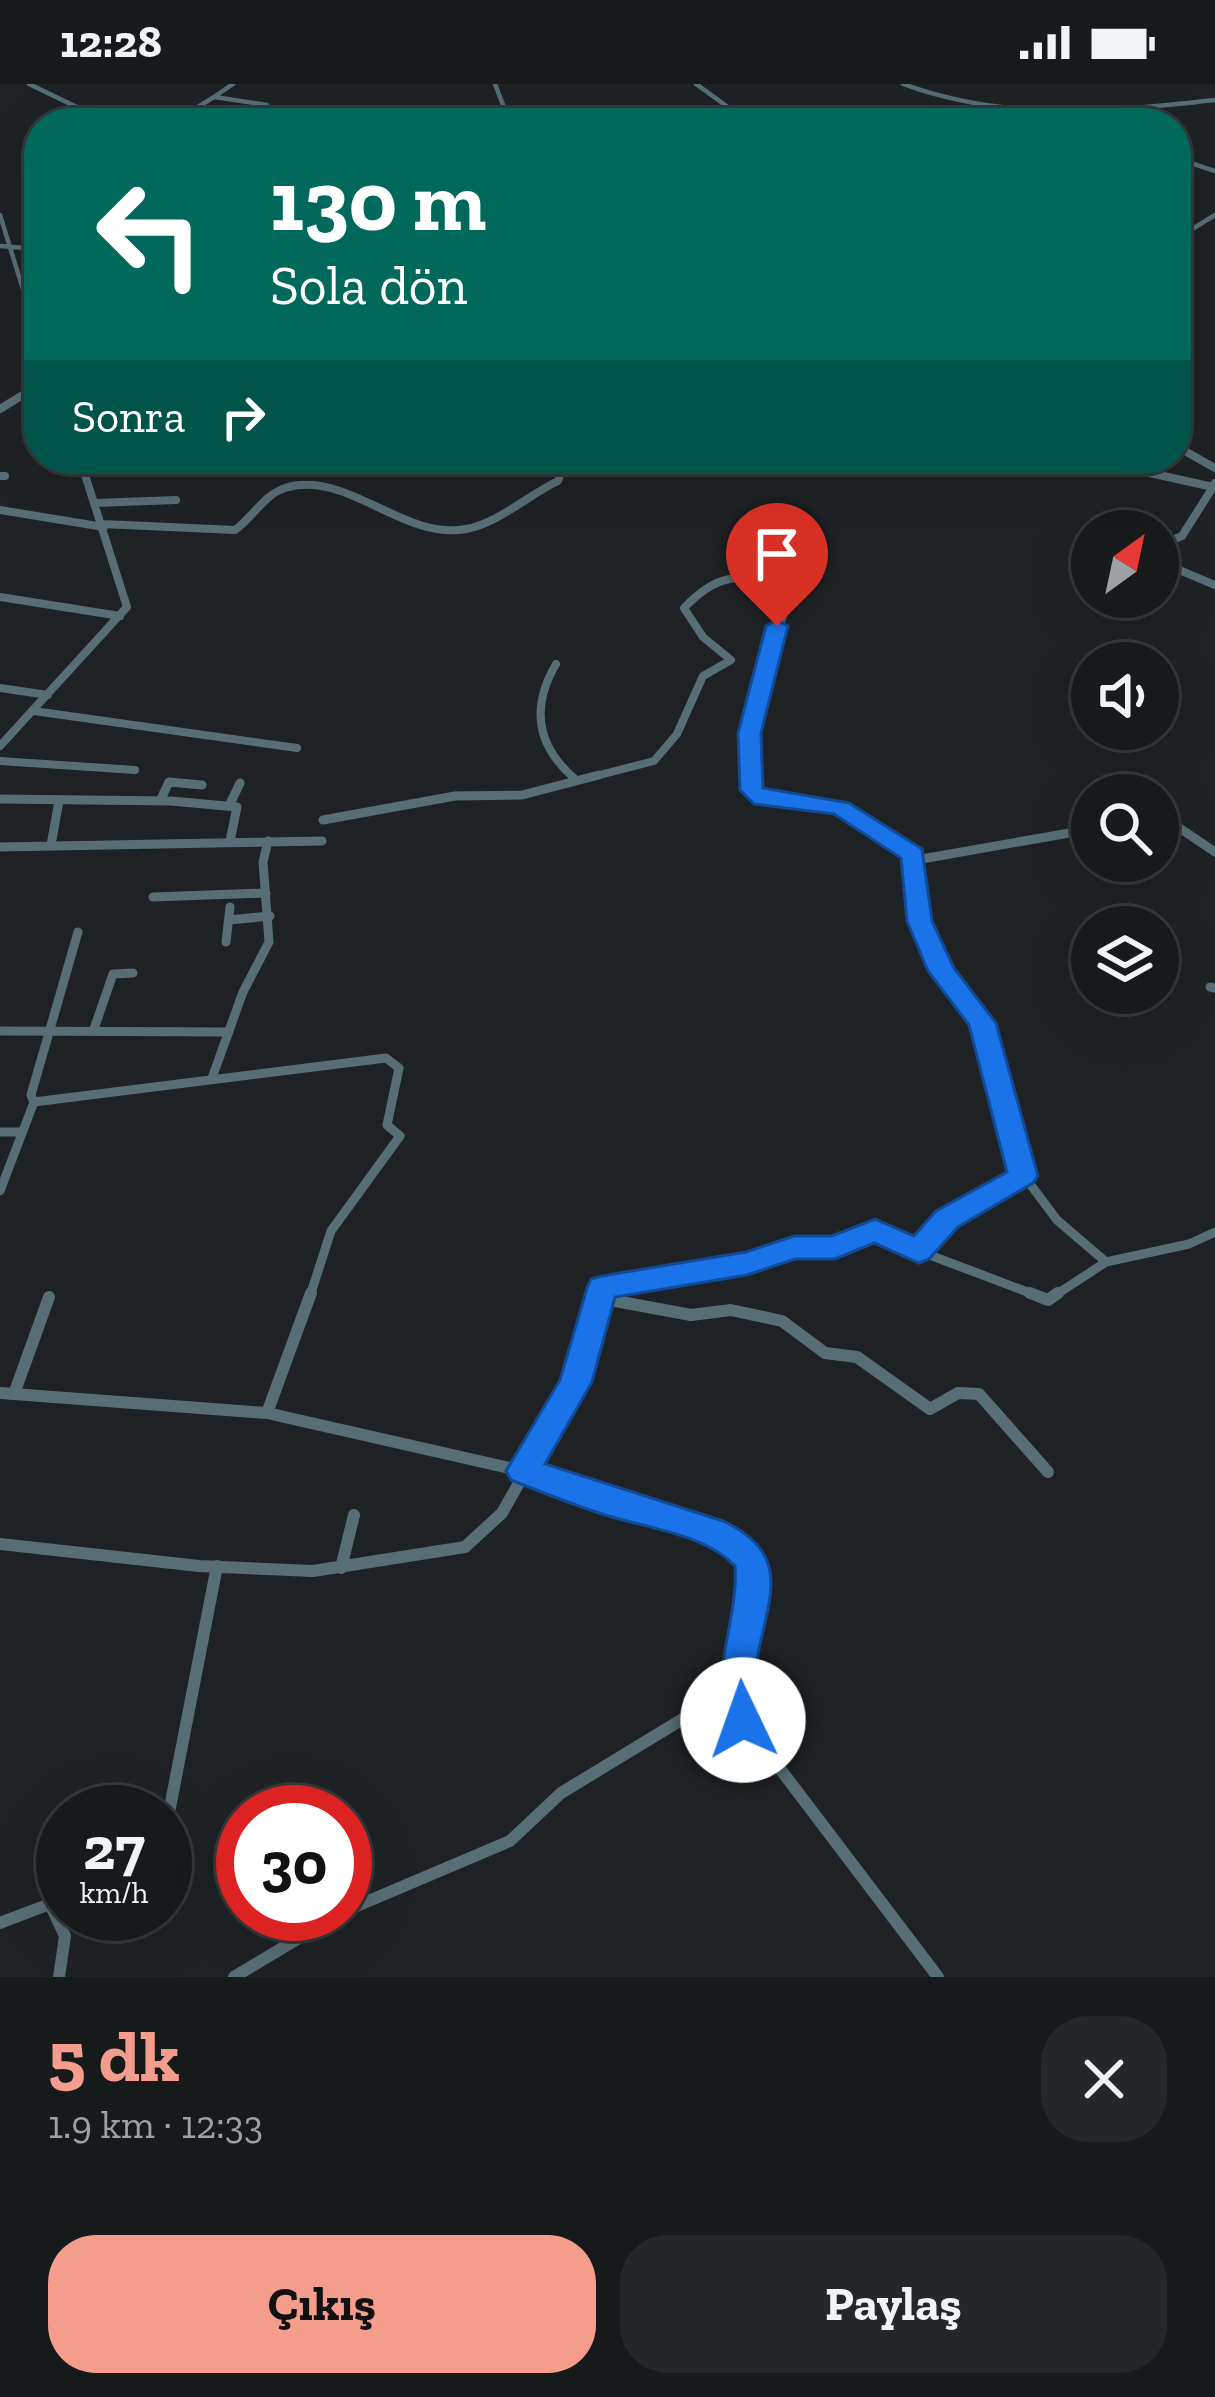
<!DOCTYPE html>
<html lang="tr">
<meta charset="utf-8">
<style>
:root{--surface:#161a1b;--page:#232728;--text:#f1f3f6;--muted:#9ea1a3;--line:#35383a;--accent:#f49d8c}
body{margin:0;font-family:"Zilla Slab",serif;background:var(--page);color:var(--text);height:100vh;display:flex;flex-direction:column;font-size:45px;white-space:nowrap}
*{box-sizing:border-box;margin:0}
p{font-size:39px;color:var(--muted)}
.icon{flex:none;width:66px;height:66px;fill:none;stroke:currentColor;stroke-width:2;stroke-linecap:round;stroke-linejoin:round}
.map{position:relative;height:1893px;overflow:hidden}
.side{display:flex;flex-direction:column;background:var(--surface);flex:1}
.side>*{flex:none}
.top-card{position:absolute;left:24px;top:24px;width:1167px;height:366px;border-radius:48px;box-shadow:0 12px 48px #0002,0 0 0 3px var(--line);background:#00695c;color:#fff;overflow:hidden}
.needle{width:78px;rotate:33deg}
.tools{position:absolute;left:1071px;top:426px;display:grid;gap:24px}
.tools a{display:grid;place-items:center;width:108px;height:108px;border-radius:50%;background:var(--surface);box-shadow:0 12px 48px #0002,0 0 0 3px var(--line);font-size:60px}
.speed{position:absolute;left:36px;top:1701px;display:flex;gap:24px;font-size:60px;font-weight:700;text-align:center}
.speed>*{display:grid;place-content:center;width:156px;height:156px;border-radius:50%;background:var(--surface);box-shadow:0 12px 48px #0002,0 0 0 3px var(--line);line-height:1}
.speed small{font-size:30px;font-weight:400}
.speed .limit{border:18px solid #d22;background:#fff;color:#111}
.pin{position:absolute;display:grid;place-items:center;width:102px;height:102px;color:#fff;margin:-123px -51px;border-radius:50% 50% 50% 0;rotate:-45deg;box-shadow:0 0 12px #0007}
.pin .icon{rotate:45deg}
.me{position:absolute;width:132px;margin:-66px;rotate:357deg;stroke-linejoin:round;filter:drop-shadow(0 0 9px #0008)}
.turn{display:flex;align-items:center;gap:42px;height:252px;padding:0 48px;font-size:54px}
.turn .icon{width:156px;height:156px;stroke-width:2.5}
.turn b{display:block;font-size:84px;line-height:102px}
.then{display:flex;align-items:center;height:114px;padding:0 48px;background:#0003;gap:24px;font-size:45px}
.round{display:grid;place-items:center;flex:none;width:126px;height:126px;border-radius:48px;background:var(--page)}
.head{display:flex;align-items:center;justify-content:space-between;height:204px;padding:0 48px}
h1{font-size:72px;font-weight:700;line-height:90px;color:var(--accent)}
.primary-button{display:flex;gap:24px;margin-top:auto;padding:24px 48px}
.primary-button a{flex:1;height:138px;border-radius:48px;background:var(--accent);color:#111;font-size:48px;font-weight:700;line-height:138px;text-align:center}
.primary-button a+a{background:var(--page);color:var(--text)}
.status{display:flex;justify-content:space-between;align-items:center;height:84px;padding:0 60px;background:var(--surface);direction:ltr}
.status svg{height:33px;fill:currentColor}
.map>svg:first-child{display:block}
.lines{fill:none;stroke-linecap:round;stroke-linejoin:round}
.street-far3{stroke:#586e76;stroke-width:4.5}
.street-far2{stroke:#586e76;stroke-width:8}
.street-far1{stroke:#586e76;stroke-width:9}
.street{stroke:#586e76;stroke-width:12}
.route{fill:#1a73e8;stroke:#114b97;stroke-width:3}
</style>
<div class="status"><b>12:28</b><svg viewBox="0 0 49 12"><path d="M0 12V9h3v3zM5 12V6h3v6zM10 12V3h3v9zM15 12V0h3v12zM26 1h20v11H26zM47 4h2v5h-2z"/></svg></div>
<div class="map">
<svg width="1215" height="1893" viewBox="0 0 1215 1893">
<rect width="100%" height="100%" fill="#1e2224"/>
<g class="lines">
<!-- street-far3 -->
<path class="street-far3" d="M29,0L110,39
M495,0L510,39
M696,0L750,39
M903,0C1007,38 1107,28 1215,16
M214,13L233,0
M184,32L237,39
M172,39L214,13L267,21
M1176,74L1215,87
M0,131L39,257
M1176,155L1215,131
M0,162L39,165"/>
<!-- street-far2 -->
<path class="street-far2" d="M0,325L39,301
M1176,362L1215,384
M1087,375L1213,403L1215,399
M0,392H5
M95,419L176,416
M0,426L104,443
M103,440L235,446C252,434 265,410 285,404C347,385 403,457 466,445C499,439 528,411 558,397L566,375
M1158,462L1182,452L1213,403
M1158,477L1215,501
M0,513L120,532
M556,580C531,623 536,661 574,694
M0,604L48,611
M34,627L297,664
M0,662L127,523L80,375
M0,677L135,686
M588,694L654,677L677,650L703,592L731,576L703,553L684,524C724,482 744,494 797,502C767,561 749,628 752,694"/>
<!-- street-far1 -->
<path class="street-far1" d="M751,691L752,706L762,715L840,724L913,770L919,837L942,887L982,939L1018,1084L1057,1136L1106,1178L1189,1160L1215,1148
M0,715L171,717L237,723L230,757
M160,717L169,698L202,701
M229,722L240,699
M323,736L455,712L522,711L599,691
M1158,739L1178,743L1215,768
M51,761L59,717
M0,763L322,757
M916,776L1092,745
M153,813L266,809
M229,836L270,832
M226,858L230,823
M1210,903L1215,904
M94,945L113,890L133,889
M0,947L229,948
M212,994L243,908L269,858L263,778L268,757
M34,1018L31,1011L78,848
M0,1048H22
M0,1107L34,1018L386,974L399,984L387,1041L400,1052L331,1147L310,1212
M919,1167L1038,1212
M599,1212L602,1203L747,1179L794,1163L835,1164L875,1147L919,1167L947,1135L1023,1092
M1054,1212L1106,1178"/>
<!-- street -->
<path class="street" d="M1030,1209L1048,1216L1058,1209
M599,1214L691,1231L731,1226L782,1237L825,1269L857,1273L930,1325L958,1309L979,1310L1048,1388
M0,1309L267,1329L523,1387L736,1460L754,1485L737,1602L743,1636L938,1893
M14,1310L49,1213
M267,1329L311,1209
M0,1460L199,1482L313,1487L465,1463L502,1429L576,1298L600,1209
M341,1484L354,1431
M165,1749L217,1482
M50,1820L65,1852L59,1893
M345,1827L510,1757L561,1709L737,1602
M0,1839L63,1815
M234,1893L339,1830"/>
</g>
<!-- route -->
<path class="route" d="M777,536L788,542L761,649L763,704L849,719L922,765L932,837L954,884L996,939L1038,1092L1033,1099L958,1143L929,1175L919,1179L874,1159L835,1175H795L747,1191L615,1213L592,1298L545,1380L723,1437C808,1476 754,1535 755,1602C755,1620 764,1631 757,1648L743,1653L730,1648C706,1594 739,1538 735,1482C704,1449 644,1444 602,1430C571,1420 541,1408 511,1396L506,1387L560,1296L587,1204L591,1195L602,1192L746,1168L794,1152H832L875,1135L914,1152L936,1127L1007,1088L969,941L928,887L907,837L901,774L834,730L754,720L740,706L738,649L766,542Z"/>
</svg>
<div class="tools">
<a><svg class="needle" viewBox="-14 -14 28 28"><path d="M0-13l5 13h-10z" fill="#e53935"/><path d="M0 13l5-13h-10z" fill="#9ea1a3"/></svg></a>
<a><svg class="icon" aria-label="sound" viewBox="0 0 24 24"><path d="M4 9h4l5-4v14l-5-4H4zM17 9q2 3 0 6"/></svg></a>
<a><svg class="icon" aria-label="search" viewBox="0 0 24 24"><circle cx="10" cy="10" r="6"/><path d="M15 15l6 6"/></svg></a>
<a><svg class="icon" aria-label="layers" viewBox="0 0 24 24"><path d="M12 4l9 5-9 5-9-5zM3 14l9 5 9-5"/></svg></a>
</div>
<div class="speed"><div>27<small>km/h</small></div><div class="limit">30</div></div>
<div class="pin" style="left:777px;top:542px;background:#d93025"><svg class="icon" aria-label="arrive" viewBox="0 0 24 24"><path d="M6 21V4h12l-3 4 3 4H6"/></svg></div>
<svg class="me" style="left:743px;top:1636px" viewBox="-20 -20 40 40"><circle r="19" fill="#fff"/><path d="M0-13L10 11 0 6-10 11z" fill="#1a73e8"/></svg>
<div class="top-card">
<div class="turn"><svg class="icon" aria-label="left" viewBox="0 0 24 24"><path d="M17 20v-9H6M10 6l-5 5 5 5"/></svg><div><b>130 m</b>Sola dön</div></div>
<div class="then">Sonra<svg class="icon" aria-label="right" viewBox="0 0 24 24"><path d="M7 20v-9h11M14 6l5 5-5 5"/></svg></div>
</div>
</div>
<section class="side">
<div class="head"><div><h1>5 dk</h1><p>1.9 km · 12:33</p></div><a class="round"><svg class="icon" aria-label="close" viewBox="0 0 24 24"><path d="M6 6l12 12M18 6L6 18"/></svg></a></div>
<div class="primary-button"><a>Çıkış</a><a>Paylaş</a></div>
</section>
